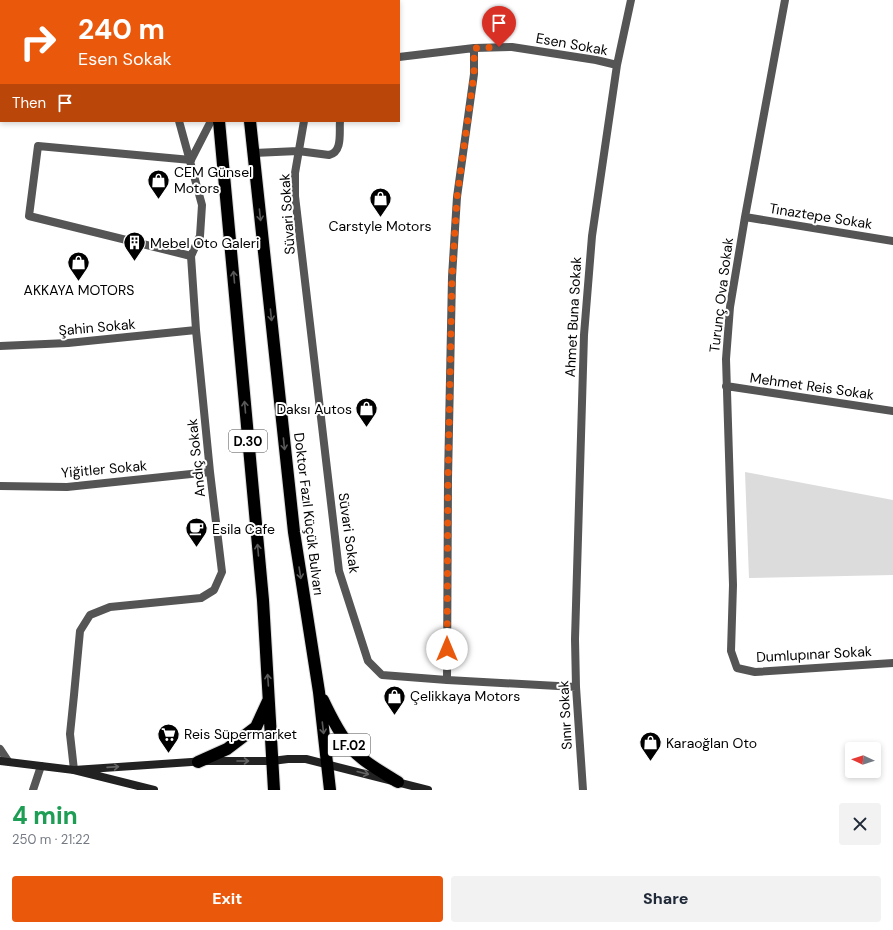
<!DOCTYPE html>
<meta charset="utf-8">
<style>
:root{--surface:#fff;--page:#f2f2f3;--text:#1f2937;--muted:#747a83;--accent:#ea580c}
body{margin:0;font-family:"DM Sans",sans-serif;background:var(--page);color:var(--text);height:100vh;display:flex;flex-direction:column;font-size:15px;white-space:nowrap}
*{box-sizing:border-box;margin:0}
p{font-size:13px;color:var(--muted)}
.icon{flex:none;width:22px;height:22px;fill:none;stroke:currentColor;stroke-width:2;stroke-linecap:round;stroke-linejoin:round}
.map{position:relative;height:790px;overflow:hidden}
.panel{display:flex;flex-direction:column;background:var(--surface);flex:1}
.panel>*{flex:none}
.hud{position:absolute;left:0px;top:0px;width:400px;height:122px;box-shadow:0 2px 6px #0003;background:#ea580c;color:#fff;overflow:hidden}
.needle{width:26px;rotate:274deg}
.buttons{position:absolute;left:845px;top:742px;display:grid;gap:8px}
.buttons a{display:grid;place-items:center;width:36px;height:36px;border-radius:4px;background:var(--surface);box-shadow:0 2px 6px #0003;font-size:20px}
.pin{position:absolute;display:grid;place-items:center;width:34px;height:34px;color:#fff;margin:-41px -17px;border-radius:50% 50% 50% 0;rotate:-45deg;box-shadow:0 0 4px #0007}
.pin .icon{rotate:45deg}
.me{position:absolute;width:44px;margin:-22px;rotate:0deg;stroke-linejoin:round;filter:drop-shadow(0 0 3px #0008)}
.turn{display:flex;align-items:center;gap:14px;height:84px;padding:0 12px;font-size:18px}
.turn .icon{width:52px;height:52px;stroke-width:2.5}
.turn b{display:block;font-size:28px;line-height:34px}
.then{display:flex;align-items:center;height:38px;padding:0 12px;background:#0003;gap:8px;font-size:15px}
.round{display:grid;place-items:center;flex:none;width:42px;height:42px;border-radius:4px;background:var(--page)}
.head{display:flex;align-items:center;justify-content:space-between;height:68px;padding:0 12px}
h1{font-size:24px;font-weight:800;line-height:30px;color:#1e9e55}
.button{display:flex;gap:8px;margin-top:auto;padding:8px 12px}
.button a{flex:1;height:46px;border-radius:4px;background:var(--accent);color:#fff;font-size:16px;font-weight:800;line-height:46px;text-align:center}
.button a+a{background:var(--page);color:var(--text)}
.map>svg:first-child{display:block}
.green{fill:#dcdcdc}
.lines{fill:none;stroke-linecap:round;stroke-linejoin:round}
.highway-casing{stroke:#dbdbdb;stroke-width:14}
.lane{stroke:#555;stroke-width:8}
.street{stroke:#555;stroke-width:8}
.secondary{stroke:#222;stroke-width:8}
.highway{stroke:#000;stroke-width:12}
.oneway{stroke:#595959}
.oneway2{stroke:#646464}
.route{stroke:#ea580c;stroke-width:7;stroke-dasharray:0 12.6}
.labels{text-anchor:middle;stroke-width:4;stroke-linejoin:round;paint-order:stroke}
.shield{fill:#fff;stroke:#4c4c4c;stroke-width:1}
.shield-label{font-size:13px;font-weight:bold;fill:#000}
.street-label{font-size:14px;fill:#000;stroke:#fff}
.poi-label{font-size:14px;fill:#000;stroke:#fff;text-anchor:start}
</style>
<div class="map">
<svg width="893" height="790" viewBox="0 0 893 790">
<rect width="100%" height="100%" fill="#fff"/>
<!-- green -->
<path class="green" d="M745,472L893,500V575L749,578Z"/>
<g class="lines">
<defs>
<path id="highway" d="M208,0V1
M240,0V1
M219,121L263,600L274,790
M250,121L294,532L319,692L330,790
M323,700C331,717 339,733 351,748C363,762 382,772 398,782
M198,762L227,749L256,727L268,701"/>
</defs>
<!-- highway casing -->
<use href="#highway" class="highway-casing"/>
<!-- lane -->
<path class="lane" d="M298,151L329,155C343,152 339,132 340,121
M191,160L38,146L29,216L191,256
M33,790L41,766"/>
<!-- street -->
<path class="street" d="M167,0V1
M785,0L745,217L730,307L726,359L733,585L731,651L737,668L755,672L893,663
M399,57L474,48L512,47L596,60L617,65
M304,121L295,173V196L339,571L368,661L382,675L447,680L576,687
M253,153L298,151
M191,160L211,121
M745,217L893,241
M0,346L68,343L196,330
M726,386L893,411
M0,486L67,487L210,472
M447,680L448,479L452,277L457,197L474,74V48
M0,749L8,761
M74,770L70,734L74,695L80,631L90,615L110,607L201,598L214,590L222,572L210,472L196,330L191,256L200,236L202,205L179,121
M583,790L576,687L575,639L584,335L592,236L617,65L631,0"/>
<!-- secondary -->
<path class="secondary" d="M0,761L74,770L154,790
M74,770L206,761H272L288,759H306L428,790"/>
<!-- highway -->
<use href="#highway" class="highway"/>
</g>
<!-- one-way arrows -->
<defs><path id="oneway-shaft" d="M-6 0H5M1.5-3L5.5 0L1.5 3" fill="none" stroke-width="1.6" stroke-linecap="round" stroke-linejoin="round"/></defs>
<g class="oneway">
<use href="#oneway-shaft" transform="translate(260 215) rotate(84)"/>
<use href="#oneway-shaft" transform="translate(234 277) rotate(-95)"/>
<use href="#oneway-shaft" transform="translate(271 315) rotate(84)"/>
<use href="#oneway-shaft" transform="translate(245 407) rotate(-95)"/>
<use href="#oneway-shaft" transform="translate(284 444) rotate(84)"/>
<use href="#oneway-shaft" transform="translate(258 550) rotate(-95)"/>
<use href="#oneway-shaft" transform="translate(300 573) rotate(81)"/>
<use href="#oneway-shaft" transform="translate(268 680) rotate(-94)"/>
<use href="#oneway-shaft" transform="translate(323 728) rotate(83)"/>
</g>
<g class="oneway2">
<use href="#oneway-shaft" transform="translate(243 761)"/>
<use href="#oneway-shaft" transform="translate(113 767) rotate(-4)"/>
<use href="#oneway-shaft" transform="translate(363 773) rotate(14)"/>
</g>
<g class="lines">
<!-- route -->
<path class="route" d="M447,649L448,479L452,277L457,197L474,74V48L499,47"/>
</g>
<!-- icons -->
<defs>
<symbol id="shop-pin" viewBox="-11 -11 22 30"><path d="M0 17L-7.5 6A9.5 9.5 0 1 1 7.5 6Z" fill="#000" stroke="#fff"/><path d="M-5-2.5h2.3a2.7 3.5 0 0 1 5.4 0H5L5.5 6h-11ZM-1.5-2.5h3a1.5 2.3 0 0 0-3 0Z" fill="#fff"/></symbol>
<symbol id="building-pin" viewBox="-11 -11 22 30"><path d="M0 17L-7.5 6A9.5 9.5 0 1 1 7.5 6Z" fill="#000" stroke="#fff"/><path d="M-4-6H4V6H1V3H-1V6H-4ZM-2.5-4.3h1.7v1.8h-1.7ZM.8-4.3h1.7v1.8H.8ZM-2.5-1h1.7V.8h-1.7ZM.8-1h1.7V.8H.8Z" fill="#fff"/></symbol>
<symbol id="cafe-pin" viewBox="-11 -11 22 30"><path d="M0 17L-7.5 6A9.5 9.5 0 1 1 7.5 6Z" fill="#000" stroke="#fff"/><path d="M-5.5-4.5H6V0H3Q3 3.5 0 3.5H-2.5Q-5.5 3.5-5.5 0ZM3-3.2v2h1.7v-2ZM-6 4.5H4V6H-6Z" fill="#fff"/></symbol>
<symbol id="supermarket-pin" viewBox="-11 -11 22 30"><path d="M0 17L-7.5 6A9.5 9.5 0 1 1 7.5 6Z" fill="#000" stroke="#fff"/><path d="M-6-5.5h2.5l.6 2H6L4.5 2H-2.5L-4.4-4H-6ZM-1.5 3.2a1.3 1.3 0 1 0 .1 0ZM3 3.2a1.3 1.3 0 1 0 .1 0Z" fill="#fff"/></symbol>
</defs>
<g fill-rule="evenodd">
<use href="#shop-pin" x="146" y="168" width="25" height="34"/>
<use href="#shop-pin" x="368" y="186" width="25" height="34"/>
<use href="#building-pin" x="122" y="230" width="25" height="34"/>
<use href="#shop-pin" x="66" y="250" width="25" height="34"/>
<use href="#shop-pin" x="354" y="396" width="25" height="34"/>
<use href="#cafe-pin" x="184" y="516" width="25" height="34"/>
<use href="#shop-pin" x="382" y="684" width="25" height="34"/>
<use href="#supermarket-pin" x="156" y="722" width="25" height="34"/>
<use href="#shop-pin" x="638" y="730" width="25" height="34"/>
</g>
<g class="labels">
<!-- shield labels -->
<g class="shield">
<rect x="229" y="430" width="38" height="22" rx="3"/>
<rect x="328" y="734" width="42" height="22" rx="3"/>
</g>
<g class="shield-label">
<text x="248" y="446">D.30</text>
<text x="349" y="750">LF.02</text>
</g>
<!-- street labels -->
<g class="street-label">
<text transform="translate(572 44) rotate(10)" y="5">Esen Sokak</text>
<text transform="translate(287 214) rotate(-94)" y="5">Süvari Sokak</text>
<text transform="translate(821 216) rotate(9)" y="5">Tınaztepe Sokak</text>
<text transform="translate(721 295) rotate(-83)" y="5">Turunç Ova Sokak</text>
<text transform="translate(573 317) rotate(-87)" y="5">Ahmet Buna Sokak</text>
<text transform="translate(97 327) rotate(-5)" y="5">Şahin Sokak</text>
<text transform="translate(812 386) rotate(8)" y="5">Mehmet Reis Sokak</text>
<text transform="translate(196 458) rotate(-96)" y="5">Andıç Sokak</text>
<text transform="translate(104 469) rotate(-5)" y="5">Yiğitler Sokak</text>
<text transform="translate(309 514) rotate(83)" y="5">Doktor Fazıl Küçük Bulvarı</text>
<text transform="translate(349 533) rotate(82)" y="5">Süvari Sokak</text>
<text transform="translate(814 654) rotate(-3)" y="5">Dumlupınar Sokak</text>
<text transform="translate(565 715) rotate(-93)" y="5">Sınır Sokak</text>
</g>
<!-- poi labels -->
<g class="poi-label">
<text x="174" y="177">CEM Günsel<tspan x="174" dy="16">Motors</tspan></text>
<text x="380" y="231" text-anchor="middle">Carstyle Motors</text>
<text x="150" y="248">Mebel Oto Galeri</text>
<text x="79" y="295" text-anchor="middle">AKKAYA MOTORS</text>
<text x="352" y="414" text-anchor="end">Daksı Autos</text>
<text x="212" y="534">Esila Cafe</text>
<text x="410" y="701">Çelikkaya Motors</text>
<text x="184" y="739">Reis Süpermarket</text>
<text x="666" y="748">Karaoğlan Oto</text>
</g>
</g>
</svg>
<div class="buttons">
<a><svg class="needle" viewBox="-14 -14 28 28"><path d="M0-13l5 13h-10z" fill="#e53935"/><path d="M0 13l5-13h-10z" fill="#747a83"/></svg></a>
</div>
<div class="pin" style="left:499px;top:47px;background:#d93025"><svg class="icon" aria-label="arrive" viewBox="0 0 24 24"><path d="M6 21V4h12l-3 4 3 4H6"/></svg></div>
<svg class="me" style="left:447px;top:649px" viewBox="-20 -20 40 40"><circle r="19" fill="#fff"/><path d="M0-13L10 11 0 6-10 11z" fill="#ea580c"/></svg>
<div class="hud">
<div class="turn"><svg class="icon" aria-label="right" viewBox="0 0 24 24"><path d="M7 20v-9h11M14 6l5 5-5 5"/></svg><div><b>240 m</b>Esen Sokak</div></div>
<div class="then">Then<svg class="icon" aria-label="arrive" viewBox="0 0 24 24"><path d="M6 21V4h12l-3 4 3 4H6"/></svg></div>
</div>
</div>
<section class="panel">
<div class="head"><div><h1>4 min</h1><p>250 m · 21:22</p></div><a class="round"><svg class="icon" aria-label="close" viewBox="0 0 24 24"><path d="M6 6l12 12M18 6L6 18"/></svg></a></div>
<div class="button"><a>Exit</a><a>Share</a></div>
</section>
